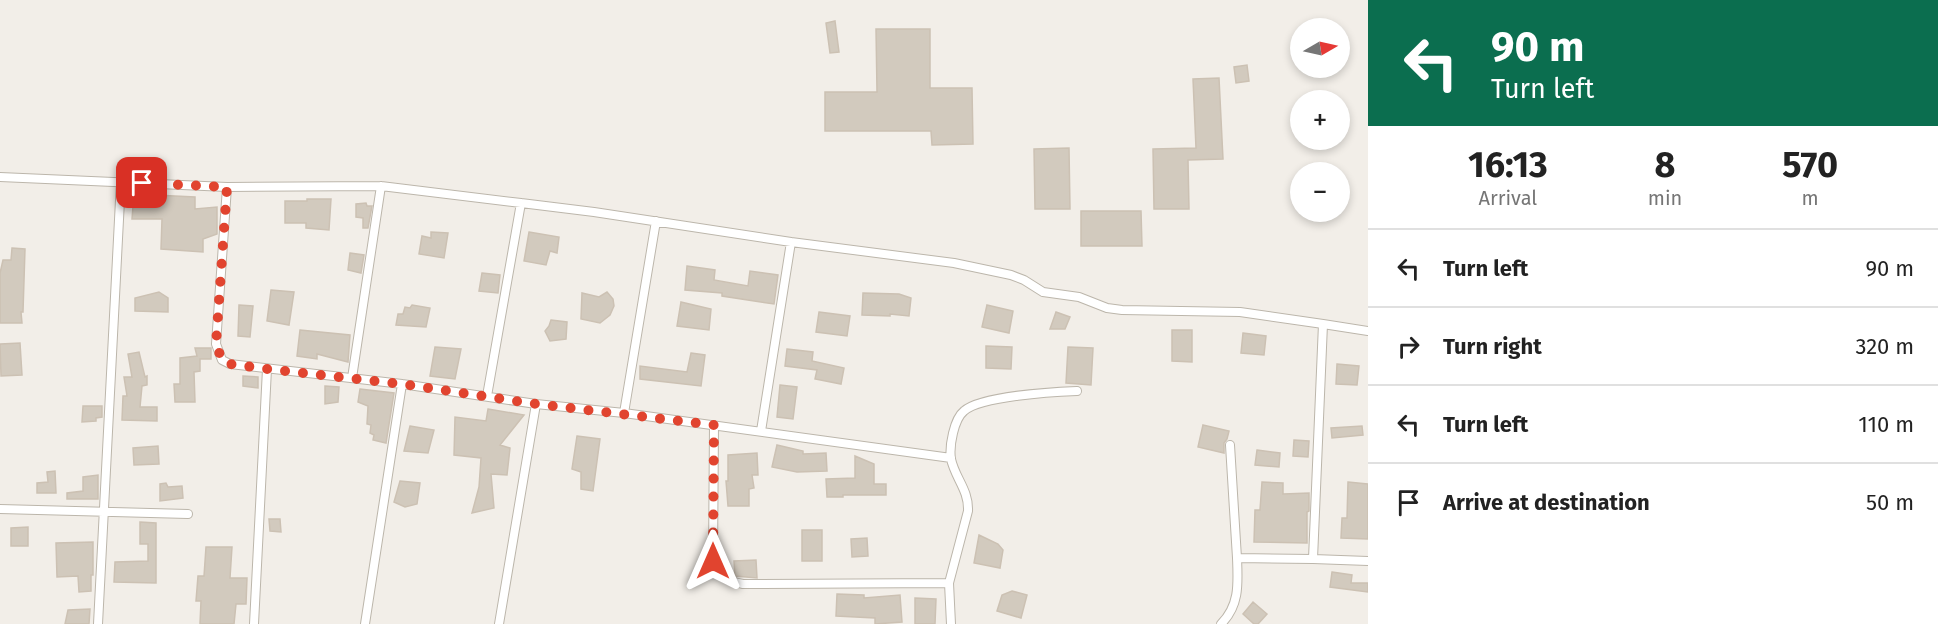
<!DOCTYPE html>
<meta charset="utf-8">
<style>
:root{--surface:#fff;--page:#f2f2f2;--text:#222;--muted:#767676;--line:#e0e0e0}
body{margin:0;font-family:"Fira Sans",sans-serif;background:var(--page);color:var(--text);height:100vh;display:flex;flex-direction:column;font-size:22px;white-space:nowrap}
*{box-sizing:border-box;margin:0}
p{font-size:20px;color:var(--muted)}
.icon{flex:none;width:33px;height:33px;fill:none;stroke:currentColor;stroke-width:2;stroke-linecap:round;stroke-linejoin:round}
.map{position:relative;flex:1;overflow:hidden}
.drawer{display:flex;flex-direction:column;background:var(--surface);width:570px}
.drawer>*{flex:none}
.top-card{background:#0b6e4f;color:#fff;overflow:hidden}
.needle{width:39px;rotate:81deg}
.fabs{position:absolute;left:1290px;top:18px;display:grid;gap:12px}
.fabs a{display:grid;place-items:center;width:60px;height:60px;border-radius:50%;background:var(--surface);box-shadow:0 3px 9px #0003;font-size:30px}
.pin{position:absolute;display:grid;place-items:center;width:51px;height:51px;color:#fff;margin:-26px;border-radius:12px;box-shadow:0 3px 9px #0006}
.me{position:absolute;width:66px;margin:-33px;rotate:0deg;stroke-linejoin:round;filter:drop-shadow(0 0 4px #0008)}
.turn{display:flex;align-items:center;gap:21px;height:126px;padding:0 24px;font-size:27px}
.turn .icon{width:78px;height:78px;stroke-width:2.5}
.turn b{display:block;font-size:42px;line-height:51px}
.eta{display:flex;justify-content:space-evenly;align-items:center;height:102px;text-align:center}
.eta b{font-size:36px;font-weight:700;line-height:42px}
ul{padding:0;list-style:none}
li{display:flex;align-items:center;gap:18px;height:78px;padding:0 24px;border-top:2px solid var(--line)}
li div{flex:1}
li b{display:block;font-size:22px}
li em{font-style:normal}
main{display:flex;flex:1;min-height:0}
.map>svg:first-child{display:block}
.building{fill:#d2cabe;stroke:#ccc1b3;stroke-width:1.5}
.lines{fill:none;stroke-linecap:round;stroke-linejoin:round}
.street-casing{stroke:#bcb6ab;stroke-width:10}
.street{stroke:#fff;stroke-width:8}
.route{stroke:#e1442f;stroke-width:10;stroke-dasharray:0 18}
</style>
<main>
<div class="map">
<svg width="1368" height="624" viewBox="0 0 1368 624">
<rect width="100%" height="100%" fill="#f2eee8"/>
<!-- building -->
<path class="building" d="M835,21L839,52L830,53L826,23Z
M876,29H930V88H972L973,144L932,145L931,131H825V92H877Z
M1247,65L1249,81L1236,83L1234,67Z
M1219,78L1223,159L1188,160L1189,209H1154L1153,149L1196,148L1193,79Z
M1069,148L1070,209H1035L1034,149Z
M134,194L195,197V209L217,207V234L203,239V252L161,249L162,219H132Z
M307,199H331L329,230L306,228V223H285V201H307Z
M366,203L367,206H372L368,228H363V218L356,217V204Z
M1081,211H1141L1142,246H1081Z
M431,232L448,233L444,258L419,254L422,236L431,238Z
M529,232L559,237L557,253L550,251L546,265L524,261Z
M12,248L25,249L23,312H21L22,323H0V273L3,260H11Z
M350,253L364,255L361,273L348,270Z
M687,266L715,270L714,280L748,286L750,271L778,275L774,304L722,296V293L685,290Z
M482,273L500,275L498,293L479,291Z
M271,290L294,292L289,325L267,321Z
M159,292L168,298V312L135,311V298Z
M607,292L613,299L614,306L610,315L600,323L581,319L582,293L599,297Z
M863,293L899,294L911,298L909,316L890,314V316L862,315Z
M681,302L711,309L709,330L677,326Z
M239,305L253,306L250,337L238,336Z
M412,305L430,308L426,327L396,325L398,314H403L405,307L410,308Z
M987,305L1013,311L1009,333L982,327Z
M819,312L850,316L847,336L816,332Z
M1056,312L1070,317L1065,329H1050Z
M551,320L567,322L566,339L550,341L545,331L549,326Z
M300,330L350,335L348,362L317,354V359L297,356Z
M1172,330H1192V362L1172,361Z
M1243,333L1266,336L1264,355L1241,353Z
M20,343L22,375L1,376L0,344Z
M986,346L1012,347L1011,369L986,368Z
M435,347L461,349L455,379L430,376Z
M1068,347L1093,348L1091,385L1066,383Z
M195,348H211V359H200V371L194,372L195,402H175L174,384H180V358L197,356Z
M787,349L813,352L812,361L844,368L841,384L815,379L817,370L785,366Z
M139,352L145,377L147,376V385L142,386L140,407H157V421L122,420L123,396H127L124,377H132L128,354Z
M691,353L705,355L701,386L640,379V366L687,372Z
M1337,364L1359,366L1357,385L1336,384Z
M243,376L258,377V388L243,386Z
M780,385L797,387L793,419L777,417Z
M325,386L339,387L338,402L325,404Z
M360,389L394,393L386,443L373,440L374,435L370,433L371,425L367,424L368,406L358,402Z
M83,406H102V417L96,418V421L82,422Z
M488,409L524,415L500,445L510,448L507,475L491,474L494,508L472,513L479,487L481,458L454,455L455,417L486,421Z
M1203,425L1229,431L1227,439L1224,443V453L1198,447Z
M410,426L434,430L428,453L404,451Z
M1362,426L1363,435L1332,438L1331,428Z
M577,436L600,439L593,491L581,489V472L572,469Z
M1294,440L1309,441L1308,457L1293,456Z
M777,445L803,451V454L826,453L827,471L797,472L772,467Z
M158,446L159,464L134,465L133,448Z
M1257,450L1280,453L1279,467L1255,465Z
M757,453L758,475H752L754,488L749,489V506H728L726,481H728V455Z
M855,456L874,464V484H886V495H843V497H827L826,479L855,478Z
M55,471L56,493H37V483L48,482L47,472Z
M98,475V499H67V493L83,491V477Z
M400,481L420,483L417,504L405,507L394,502Z
M1262,482L1283,483V494L1309,493V511L1307,512V543L1254,542L1255,510H1260Z
M1348,482L1368,484V539L1341,538L1342,518H1347Z
M166,483L168,487L182,486L183,498L160,501V484Z
M269,519H280L281,532L270,531Z
M140,522L156,523V583L114,582L115,562L148,561V544H140Z
M28,527V546H11V528Z
M802,530H822V561H802Z
M979,535L998,544L1003,550L1000,568L974,563Z
M867,538L868,556L852,557L851,539Z
M93,542V575H91V591L79,592L78,576L57,577L56,543Z
M206,547H232L230,578H247L246,604H236L234,624H200L201,601H196L198,576H204Z
M756,560L757,578L735,576L734,561Z
M1332,572L1352,575L1351,583H1368V592L1330,587Z
M1012,591L1027,595L1021,618L997,611L1002,595Z
M837,594L864,595V598L900,595L902,622L875,624V618L836,616Z
M915,598L936,599L935,624H915Z
M1253,602L1267,614L1258,624H1254L1243,614Z
M90,609L89,624H65L68,610Z"/>
<g class="lines">
<defs>
<path id="street" d="M0,177L227,187L381,186L521,203L594,212L791,242L954,263L1011,275L1024,280L1043,292L1079,297L1107,308L1122,310L1240,312L1323,324
M227,187L216,344L222,360L230,364L402,384L536,404L624,413L951,458
M1368,331L1323,324L1313,559L1368,561
M352,378L381,186
M487,396L521,203
M624,413L656,221
M714,425L713,561C716,577 728,581 743,584L949,583
M761,431L791,242
M1230,445L1237,558
M0,509L188,514
M98,624L121,181
M254,624L267,369
M365,624L402,384
M499,624L536,404
M951,624L949,583L968,511C969,490 955,478 951,459C949,446 954,419 964,411C981,396 1053,392 1077,391
M1221,624C1240,605 1238,583 1237,558L1313,559"/>
</defs>
<!-- street casing -->
<use href="#street" class="street-casing"/>
<!-- street -->
<use href="#street" class="street"/>
</g>
<g class="lines">
<!-- route -->
<path class="route" d="M142,183L227,187L216,344L222,360L230,364L267,369L402,384L536,404L714,425L713,561"/>
</g>
</svg>
<div class="fabs">
<a><svg class="needle" viewBox="-14 -14 28 28"><path d="M0-13l5 13h-10z" fill="#e53935"/><path d="M0 13l5-13h-10z" fill="#767676"/></svg></a>
<a>+</a>
<a>−</a>
</div>
<div class="pin" style="left:142px;top:183px;background:#d93025"><svg class="icon" aria-label="arrive" viewBox="0 0 24 24"><path d="M6 21V4h12l-3 4 3 4H6"/></svg></div>
<svg class="me" style="left:713px;top:561px" viewBox="-20 -20 40 40"><path d="M0-17L14 15 0 8-14 15z" fill="#e1442f" stroke="#fff" stroke-width="4"/></svg>
</div>
<section class="drawer">
<div class="top-card">
<div class="turn"><svg class="icon" aria-label="left" viewBox="0 0 24 24"><path d="M17 20v-9H6M10 6l-5 5 5 5"/></svg><div><b>90 m</b>Turn left</div></div>
</div>
<div class="eta">
<div><b>16:13</b><p>Arrival</p></div>
<div><b>8</b><p>min</p></div>
<div><b>570</b><p>m</p></div>
</div>
<ul>
<li><svg class="icon" aria-label="left" viewBox="0 0 24 24"><path d="M17 20v-9H6M10 6l-5 5 5 5"/></svg><div><b>Turn left</b></div><em>90 m</em></li>
<li><svg class="icon" aria-label="right" viewBox="0 0 24 24"><path d="M7 20v-9h11M14 6l5 5-5 5"/></svg><div><b>Turn right</b></div><em>320 m</em></li>
<li><svg class="icon" aria-label="left" viewBox="0 0 24 24"><path d="M17 20v-9H6M10 6l-5 5 5 5"/></svg><div><b>Turn left</b></div><em>110 m</em></li>
<li><svg class="icon" aria-label="arrive" viewBox="0 0 24 24"><path d="M6 21V4h12l-3 4 3 4H6"/></svg><div><b>Arrive at destination</b></div><em>50 m</em></li>
</ul>
</section>
</main>
